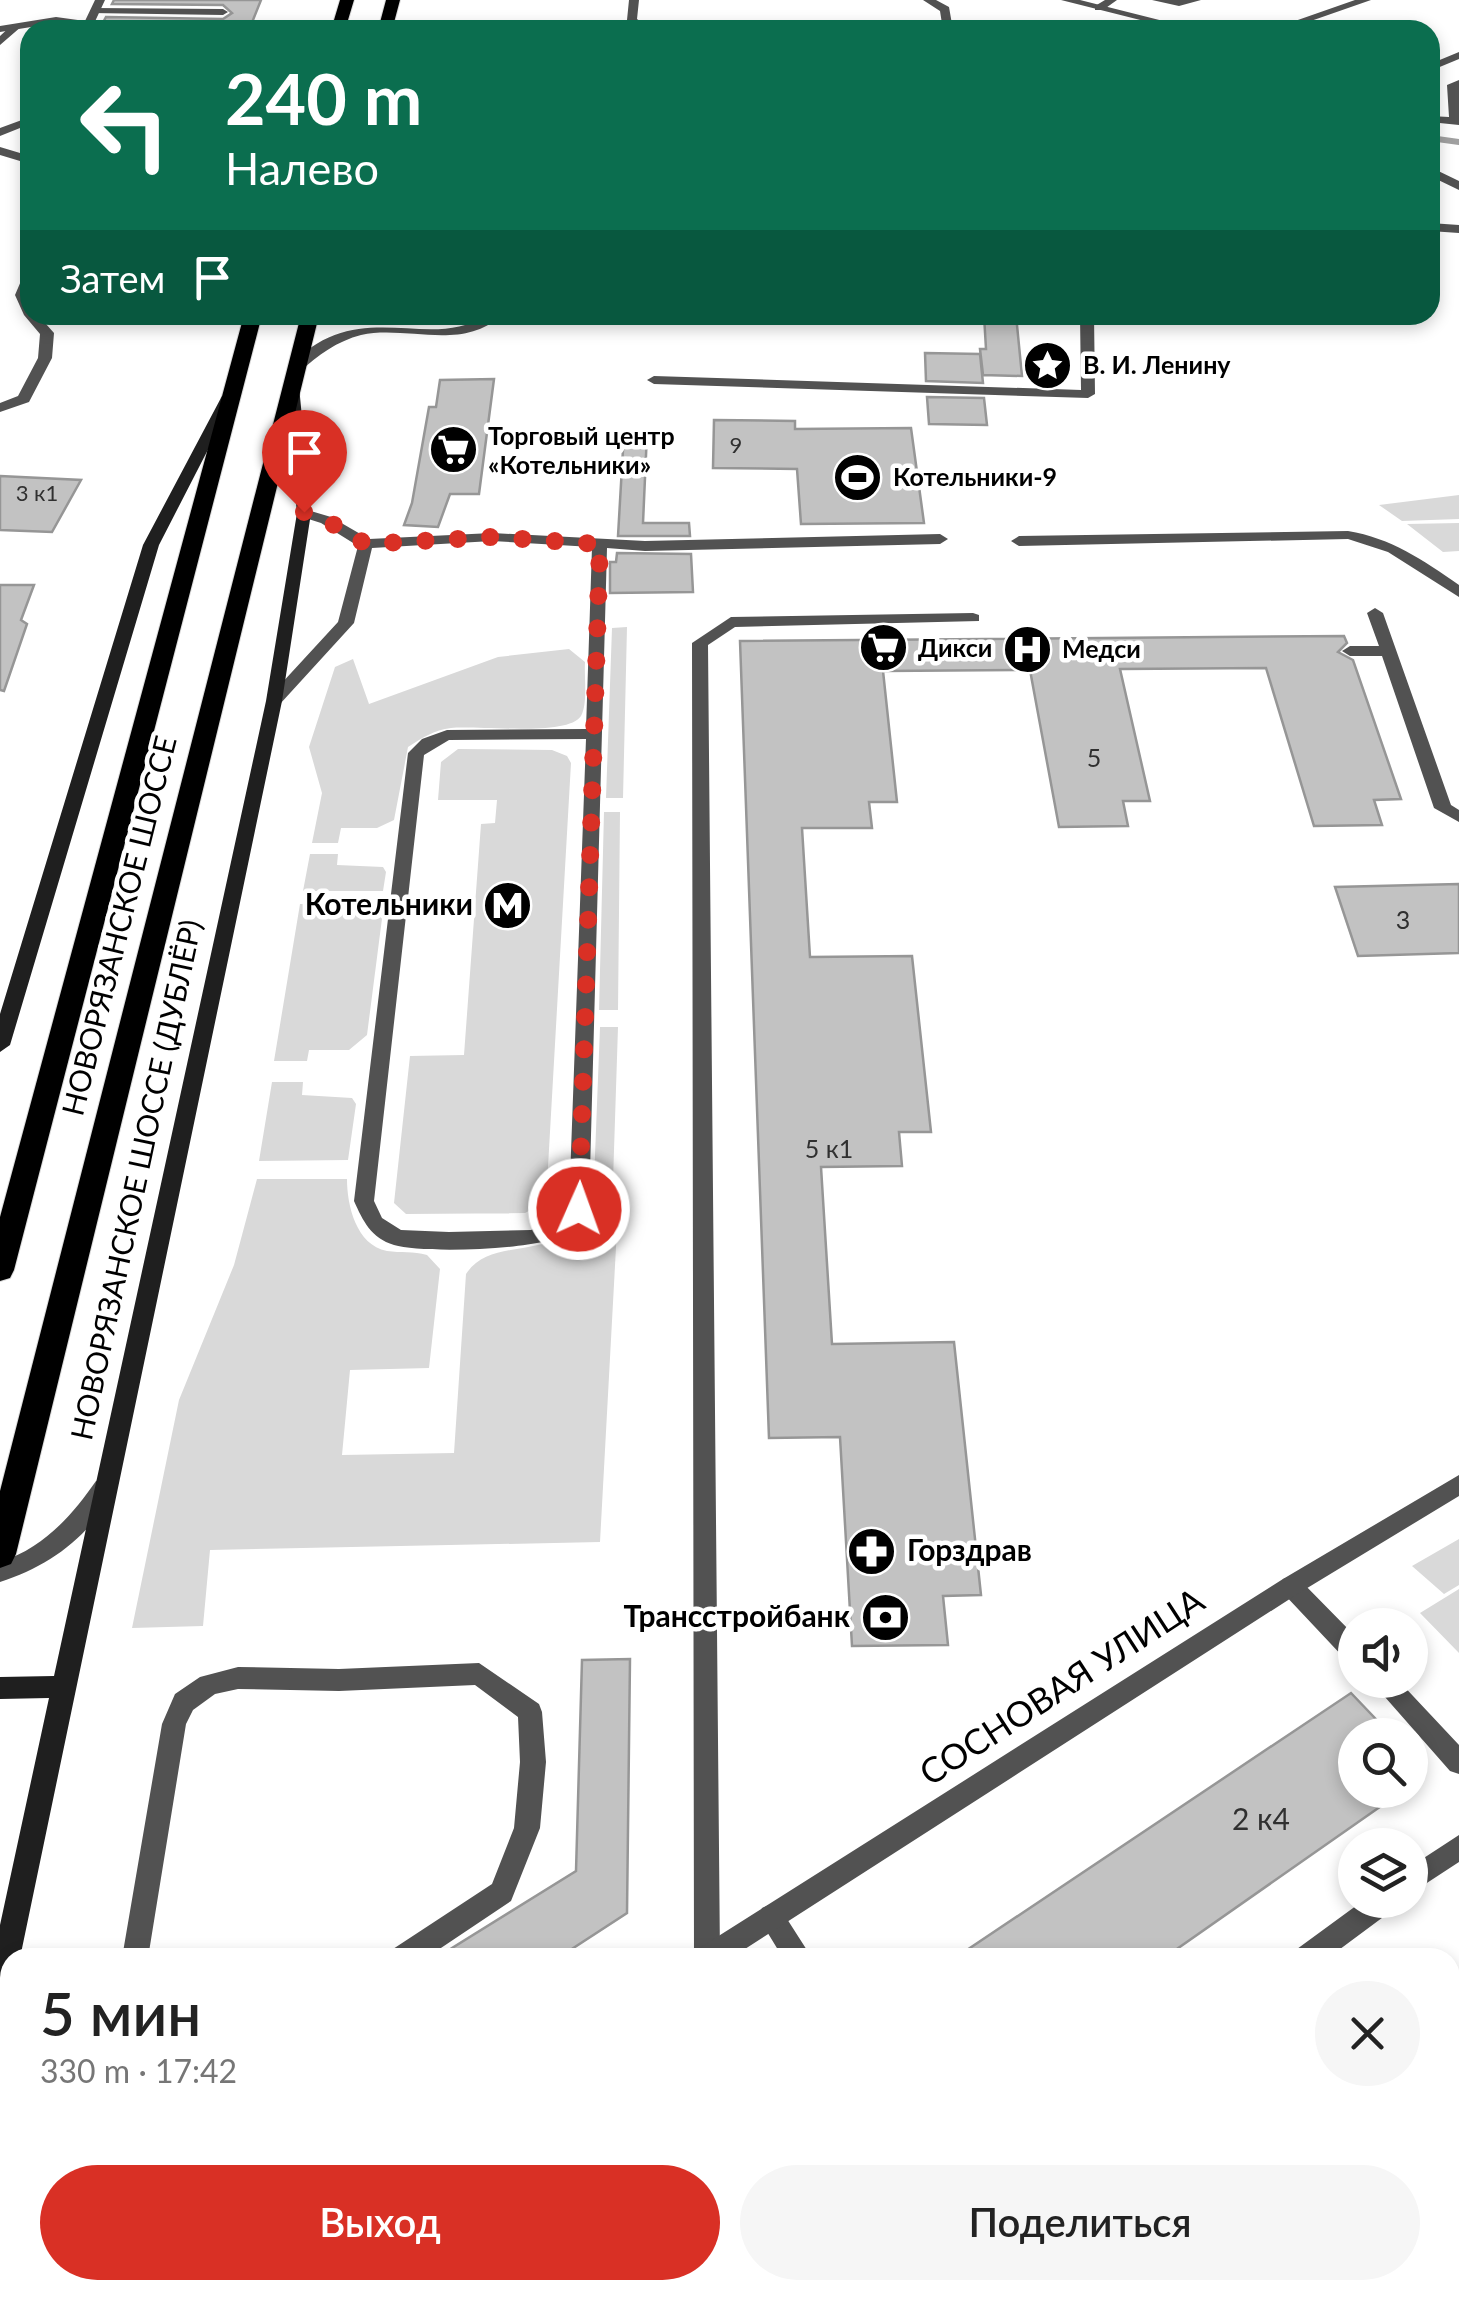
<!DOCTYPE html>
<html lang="ru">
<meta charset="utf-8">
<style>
:root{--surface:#fff;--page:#f6f6f6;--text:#222;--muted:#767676;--accent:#d93025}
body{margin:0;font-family:Lato,sans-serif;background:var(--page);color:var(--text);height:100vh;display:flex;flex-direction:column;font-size:38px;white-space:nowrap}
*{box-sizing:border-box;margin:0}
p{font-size:32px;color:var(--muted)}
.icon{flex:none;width:55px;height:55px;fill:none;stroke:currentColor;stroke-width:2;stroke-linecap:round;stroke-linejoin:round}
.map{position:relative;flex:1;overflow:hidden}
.drawer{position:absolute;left:0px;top:1948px;width:1460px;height:352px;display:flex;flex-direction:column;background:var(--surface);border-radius:30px 30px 0 0;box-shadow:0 5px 15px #0003}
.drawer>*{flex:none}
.guide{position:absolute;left:20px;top:20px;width:1420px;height:305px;border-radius:30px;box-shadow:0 5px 15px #0003;background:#0b6e4f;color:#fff;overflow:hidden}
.buttons{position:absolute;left:1338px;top:1608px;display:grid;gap:20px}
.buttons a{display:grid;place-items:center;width:90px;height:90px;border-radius:50%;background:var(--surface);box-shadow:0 5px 15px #0003;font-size:50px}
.pin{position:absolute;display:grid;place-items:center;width:85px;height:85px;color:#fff;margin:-102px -42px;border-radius:50% 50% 50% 0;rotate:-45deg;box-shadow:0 0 10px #0007}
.pin .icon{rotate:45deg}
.me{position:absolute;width:110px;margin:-55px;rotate:2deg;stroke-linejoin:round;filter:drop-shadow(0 0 8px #0008)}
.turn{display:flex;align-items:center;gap:35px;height:210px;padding:0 40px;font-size:45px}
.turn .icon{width:130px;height:130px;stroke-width:2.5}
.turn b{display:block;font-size:70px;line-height:85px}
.then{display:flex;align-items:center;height:95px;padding:0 40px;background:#0003;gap:20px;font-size:38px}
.round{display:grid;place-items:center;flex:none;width:105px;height:105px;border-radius:52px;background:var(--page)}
.summary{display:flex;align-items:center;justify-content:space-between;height:170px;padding:0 40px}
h1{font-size:60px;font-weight:600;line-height:75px}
.primary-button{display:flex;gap:20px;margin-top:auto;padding:20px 40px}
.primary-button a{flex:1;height:115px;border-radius:60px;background:var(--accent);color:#fff;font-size:40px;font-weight:600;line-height:115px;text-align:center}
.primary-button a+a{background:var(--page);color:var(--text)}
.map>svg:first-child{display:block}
.green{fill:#d9d9d9}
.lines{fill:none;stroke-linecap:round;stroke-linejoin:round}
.stream{stroke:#a0a0a0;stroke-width:6}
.building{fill:#c2c2c2;stroke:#969696;stroke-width:2.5}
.trunk-casing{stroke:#dbdbdb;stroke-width:2}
.service{fill:#525252;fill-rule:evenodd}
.minor{fill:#525252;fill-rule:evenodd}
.tertiary{fill:#525252;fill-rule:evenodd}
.secondary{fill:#1f1f1f;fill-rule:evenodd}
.trunk{fill:#000;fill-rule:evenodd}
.route{stroke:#d93025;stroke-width:18;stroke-dasharray:0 32.4}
.labels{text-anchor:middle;stroke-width:9;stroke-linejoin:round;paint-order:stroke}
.far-number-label{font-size:22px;fill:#303030}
.far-poi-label{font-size:25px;font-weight:bold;fill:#000;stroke:#fff;text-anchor:start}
.number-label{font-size:25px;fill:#303030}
.poi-label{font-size:30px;font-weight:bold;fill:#000;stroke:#fff;text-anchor:end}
.street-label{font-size:30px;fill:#000;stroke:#fff}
.near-number-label{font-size:30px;fill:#303030}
.near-street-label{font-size:35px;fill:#000;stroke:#fff}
</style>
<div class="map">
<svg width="1459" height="2298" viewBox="0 0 1459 2298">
<rect width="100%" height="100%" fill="#fff"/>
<!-- green -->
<path class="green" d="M1459,495V519L1402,521L1379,505Z
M1459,523V551L1443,552L1407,524Z
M627,627L623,798H606L612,628Z
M569,649L585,662C584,677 588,703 581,716C568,737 476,725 451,728C434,730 422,738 408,747L394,820L377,828H341L338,843H312L322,793L309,747L335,667L353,659L369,704L498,657Z
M458,749L552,750L567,756L571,763L546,1202L525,1213L406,1214L394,1203L410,1056L464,1055L481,824L495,823L497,800H438L441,762Z
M604,812H620L618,1010H599Z
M310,854H338L337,865L383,867L386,872L383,891H303Z
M384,903L367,1035L349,1050H309L307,1061H274L300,904Z
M600,1027H618L613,1181H594Z
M272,1082H303L302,1095L352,1098L356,1104L348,1160L259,1161Z
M257,1179H347C347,1205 356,1245 387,1251C401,1253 413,1251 427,1255L440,1269L429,1368L350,1370L342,1455L454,1453L466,1274C494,1231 565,1269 594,1200H610L617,1229L600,1542L210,1550L203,1626L132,1628L179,1400L234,1265Z
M1459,1539V1585L1444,1594L1412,1566Z
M1459,1589V1653L1420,1613Z"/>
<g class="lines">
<!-- stream -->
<path class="stream" d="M1430,138L1459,142"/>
</g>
<!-- building -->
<path class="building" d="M114,0H261L249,30H99L106,17L223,19L232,13L223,5L112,4Z
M984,315H1016L1022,376L983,375L980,349H986Z
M925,353L980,354L983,383L926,381Z
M494,379L479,494H450L438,527L404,525L412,503L429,407H436L440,380Z
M927,397L984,398L987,425L929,424Z
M714,420L795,421V429L911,428L924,523L801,524L797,469L713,468Z
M624,432L647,433L643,523H689L690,536H618Z
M0,476L81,480L52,532L0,530Z
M617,553L691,554L693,592L610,593V562H616Z
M0,585H34L21,620L27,624L4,691L0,690Z
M1344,636L1347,643L1338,652L1353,660L1401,799L1374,800L1382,825L1314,826L1266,668L1120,669L1150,801H1123L1128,826L1059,827L1030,670L883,671L897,802H869L872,828H802L810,957L912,956L931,1132H899L902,1166L821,1167L832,1344L954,1342L981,1595L943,1596L948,1645L852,1646L840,1437L769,1438L740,641Z
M1459,884V953L1358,956L1335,887Z
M630,1659L627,1913L558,1958H436L576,1871L582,1660Z
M1351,1693L1391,1735H1355V1790H1404L1164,1958H955Z"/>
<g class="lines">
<defs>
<path id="trunk" d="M340,0H354L345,30H331Z
M386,0H400L392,30H378Z
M244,315H262L14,1270L10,1278L0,1281V1217Z
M301,315H319L16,1554L11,1564L0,1568V1491Z"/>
</defs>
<!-- trunk casing -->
<use href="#trunk" class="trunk-casing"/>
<!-- service -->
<path class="service" d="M629,0H639L637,19L641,22H703L708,25L707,30L634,27L627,20Z
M923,0H936L949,7L953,30H943L940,11Z
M1105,0H1117L1103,10H1095V6Z
M1152,0H1201L1179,6Z
M95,8L223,9L228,12L223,15L91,13L90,11Z
M13,24L22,26L0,45V36Z
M1459,52V59L1430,71V64Z
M1459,80V125L1430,122V116L1449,117L1447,85Z
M0,147L30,156V164L0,155Z
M1430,167L1459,181V190L1430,176Z
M1430,223L1459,225V233L1430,231Z
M30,270V315H38L54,333L52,358L29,402L0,412V403L18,396L38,358L40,334L24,315L15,295L24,274Z
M485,315H501C463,352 407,325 361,335C338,341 317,355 300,372L288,369C354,292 431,354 485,315Z
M1080,315H1094L1095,394L1088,398L654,384L647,380L654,376L1081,390Z
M304,509L331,517L369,539L492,533L645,541L940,534L948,539L940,544L645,551L607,548L589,1209C584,1217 577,1227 569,1233C545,1250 423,1254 394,1245C371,1238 363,1221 354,1201L408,753L422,739L447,730L586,729L592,547L492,541L372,548L354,623L280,704H268V698L338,622L358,546L321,523L299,516V510ZM586,739L569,1207L554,1222L531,1230L449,1232L401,1230L382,1218L374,1201L424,755L449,740Z
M1348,531C1391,538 1423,560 1459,585V597L1388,552L1348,539L1019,546L1011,541L1019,536Z
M1375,608L1383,613L1451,805L1459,810V822L1434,808L1382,656H1350L1342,651L1350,646H1379L1367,613Z
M973,613L979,615V621L735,627L708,645L720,1958H694L692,643L731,617Z
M1291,1576L1299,1579L1355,1636V1663L1346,1660L1283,1593L1279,1586L1283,1579Z
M479,1663L539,1704L542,1712L546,1762L540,1828L511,1901L426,1958H389L393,1949L492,1884L514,1828L520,1762L518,1717L475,1685L339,1691L238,1689L215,1694L193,1710L186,1724L148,1958H122L162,1724L175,1694L200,1677L238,1667L339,1669Z
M1370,1680H1398L1459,1745V1774L1450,1771Z
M1459,1835V1862L1410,1894V1867Z
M1364,1900H1398L1394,1909L1328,1958H1293L1297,1949Z
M771,1904L780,1908L812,1958H783L758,1917L762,1908Z
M1258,2290H1288L1292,2298H1262Z"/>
<!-- minor -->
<path class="minor" d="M1061,0H1080L1199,30H1180Z
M1355,0H1371L1285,30H1269Z
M1459,1475V1496L1299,1593L731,1958H694L698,1949L1283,1579Z
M104,1479L112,1481L115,1488C91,1536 50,1566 0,1582V1562C43,1548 71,1517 96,1481Z
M0,2276L10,2280V2290H18L22,2298H0Z
M142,2290H181L177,2298H138Z
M252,2290H282L284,2298H254Z"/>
<!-- tertiary -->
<path class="tertiary" d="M95,0H105L91,30L56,23L0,32V26L56,17L85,21Z
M30,117V124L0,136V128Z"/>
<!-- secondary -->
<path class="secondary" d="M292,382L299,386L311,513L282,701L20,1958H10V1995L0,2000V1925L49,1698L0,1699V1677L54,1676L266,701L297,513L285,386Z
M222,396L234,399L159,545L10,1045L0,1052V1014L143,545Z"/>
<!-- trunk -->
<use href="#trunk" class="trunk"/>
</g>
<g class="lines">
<!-- route -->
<path class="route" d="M304,512L326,520L366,544L492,537L600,544L579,1209"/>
</g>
<!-- icons -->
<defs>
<symbol id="sight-disc" viewBox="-11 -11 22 22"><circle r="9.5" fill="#000" stroke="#fff"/><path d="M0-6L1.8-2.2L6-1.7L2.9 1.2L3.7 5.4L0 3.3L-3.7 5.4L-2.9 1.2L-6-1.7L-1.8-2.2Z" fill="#fff"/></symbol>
<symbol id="supermarket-disc" viewBox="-11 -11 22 22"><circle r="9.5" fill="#000" stroke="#fff"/><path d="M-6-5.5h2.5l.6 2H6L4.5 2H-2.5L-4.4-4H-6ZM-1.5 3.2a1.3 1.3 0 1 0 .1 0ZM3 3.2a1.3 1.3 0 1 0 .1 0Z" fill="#fff"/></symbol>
<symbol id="stadium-disc" viewBox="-11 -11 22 22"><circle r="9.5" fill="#000" stroke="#fff"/><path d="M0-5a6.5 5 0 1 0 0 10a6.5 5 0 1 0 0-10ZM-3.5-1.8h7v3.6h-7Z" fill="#fff"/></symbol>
<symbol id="hospital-disc" viewBox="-11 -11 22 22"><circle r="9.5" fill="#000" stroke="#fff"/><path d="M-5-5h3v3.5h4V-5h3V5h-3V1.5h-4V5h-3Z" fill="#fff"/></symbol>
<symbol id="metro-disc" viewBox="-11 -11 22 22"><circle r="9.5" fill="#000" stroke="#fff"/><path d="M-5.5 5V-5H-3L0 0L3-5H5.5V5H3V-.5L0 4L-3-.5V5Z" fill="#fff"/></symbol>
<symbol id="pharmacy-disc" viewBox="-11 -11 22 22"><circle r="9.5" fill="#000" stroke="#fff"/><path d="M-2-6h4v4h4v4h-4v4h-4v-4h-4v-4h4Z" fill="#fff"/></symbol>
<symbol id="bank-disc" viewBox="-11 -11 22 22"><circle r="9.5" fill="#000" stroke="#fff"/><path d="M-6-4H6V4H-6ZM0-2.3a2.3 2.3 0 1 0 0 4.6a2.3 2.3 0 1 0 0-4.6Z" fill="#fff"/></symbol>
</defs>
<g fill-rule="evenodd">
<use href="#sight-disc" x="1020" y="338" width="55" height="55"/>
<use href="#supermarket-disc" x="426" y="422" width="55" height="55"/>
<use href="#stadium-disc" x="830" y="450" width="55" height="55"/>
<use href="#supermarket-disc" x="856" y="620" width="55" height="55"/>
<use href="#hospital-disc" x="1000" y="622" width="55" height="55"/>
<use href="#metro-disc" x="480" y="878" width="55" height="55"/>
<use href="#pharmacy-disc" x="844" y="1524" width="55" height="55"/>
<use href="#bank-disc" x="858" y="1590" width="55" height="55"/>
</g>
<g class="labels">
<!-- far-number labels -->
<g class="far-number-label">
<text x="736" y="453">9</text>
<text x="37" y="501">3 к1</text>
</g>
<!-- far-poi labels -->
<g class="far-poi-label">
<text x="1083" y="374">В. И. Ленину</text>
<text x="488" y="445">Торговый центр<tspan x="488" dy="29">«Котельники»</tspan></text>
<text x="893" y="486">Котельники-9</text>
<text x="918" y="657">Дикси</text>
<text x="1062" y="658">Медси</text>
</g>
<!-- number labels -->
<g class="number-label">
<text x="1094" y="767">5</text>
<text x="1403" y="929">3</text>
<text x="829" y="1158">5 к1</text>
</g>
<!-- poi labels -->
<g class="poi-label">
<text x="473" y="915">Котельники</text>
<text x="907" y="1561" text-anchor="start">Горздрав</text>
<text x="850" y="1627">Трансстройбанк</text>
</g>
<!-- street labels -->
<g class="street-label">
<text transform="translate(120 926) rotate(-76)" y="10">НОВОРЯЗАНСКОЕ ШОССЕ</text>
<text transform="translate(137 1180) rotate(-78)" y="10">НОВОРЯЗАНСКОЕ ШОССЕ (ДУБЛЁР)</text>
</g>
<!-- near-number labels -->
<g class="near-number-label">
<text x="1261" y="1830">2 к4</text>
</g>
<!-- near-street labels -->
<g class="near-street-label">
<text transform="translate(1062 1687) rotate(-33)" y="12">СОСНОВАЯ УЛИЦА</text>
</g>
</g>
</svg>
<div class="buttons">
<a><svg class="icon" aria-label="sound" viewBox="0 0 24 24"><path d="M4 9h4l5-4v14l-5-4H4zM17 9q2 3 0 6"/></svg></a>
<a><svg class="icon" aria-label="search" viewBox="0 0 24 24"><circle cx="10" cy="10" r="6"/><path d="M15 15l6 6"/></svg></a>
<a><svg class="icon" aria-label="layers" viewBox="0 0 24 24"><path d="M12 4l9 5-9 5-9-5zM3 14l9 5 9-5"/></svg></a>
</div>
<div class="pin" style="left:304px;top:512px;background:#d93025"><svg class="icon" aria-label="arrive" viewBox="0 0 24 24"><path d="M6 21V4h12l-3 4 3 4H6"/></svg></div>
<svg class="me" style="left:579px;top:1209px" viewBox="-20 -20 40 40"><circle r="17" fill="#d93025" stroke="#fff" stroke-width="3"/><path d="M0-11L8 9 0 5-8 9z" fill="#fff"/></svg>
<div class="guide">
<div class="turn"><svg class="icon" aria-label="left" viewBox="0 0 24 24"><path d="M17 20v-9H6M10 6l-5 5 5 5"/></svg><div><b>240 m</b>Налево</div></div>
<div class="then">Затем<svg class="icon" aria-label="arrive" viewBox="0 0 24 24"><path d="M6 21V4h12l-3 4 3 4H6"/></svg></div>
</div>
<section class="drawer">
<div class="summary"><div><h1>5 мин</h1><p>330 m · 17:42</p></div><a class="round"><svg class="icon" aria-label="close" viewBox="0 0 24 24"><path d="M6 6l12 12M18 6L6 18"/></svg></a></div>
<div class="primary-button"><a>Выход</a><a>Поделиться</a></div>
</section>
</div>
